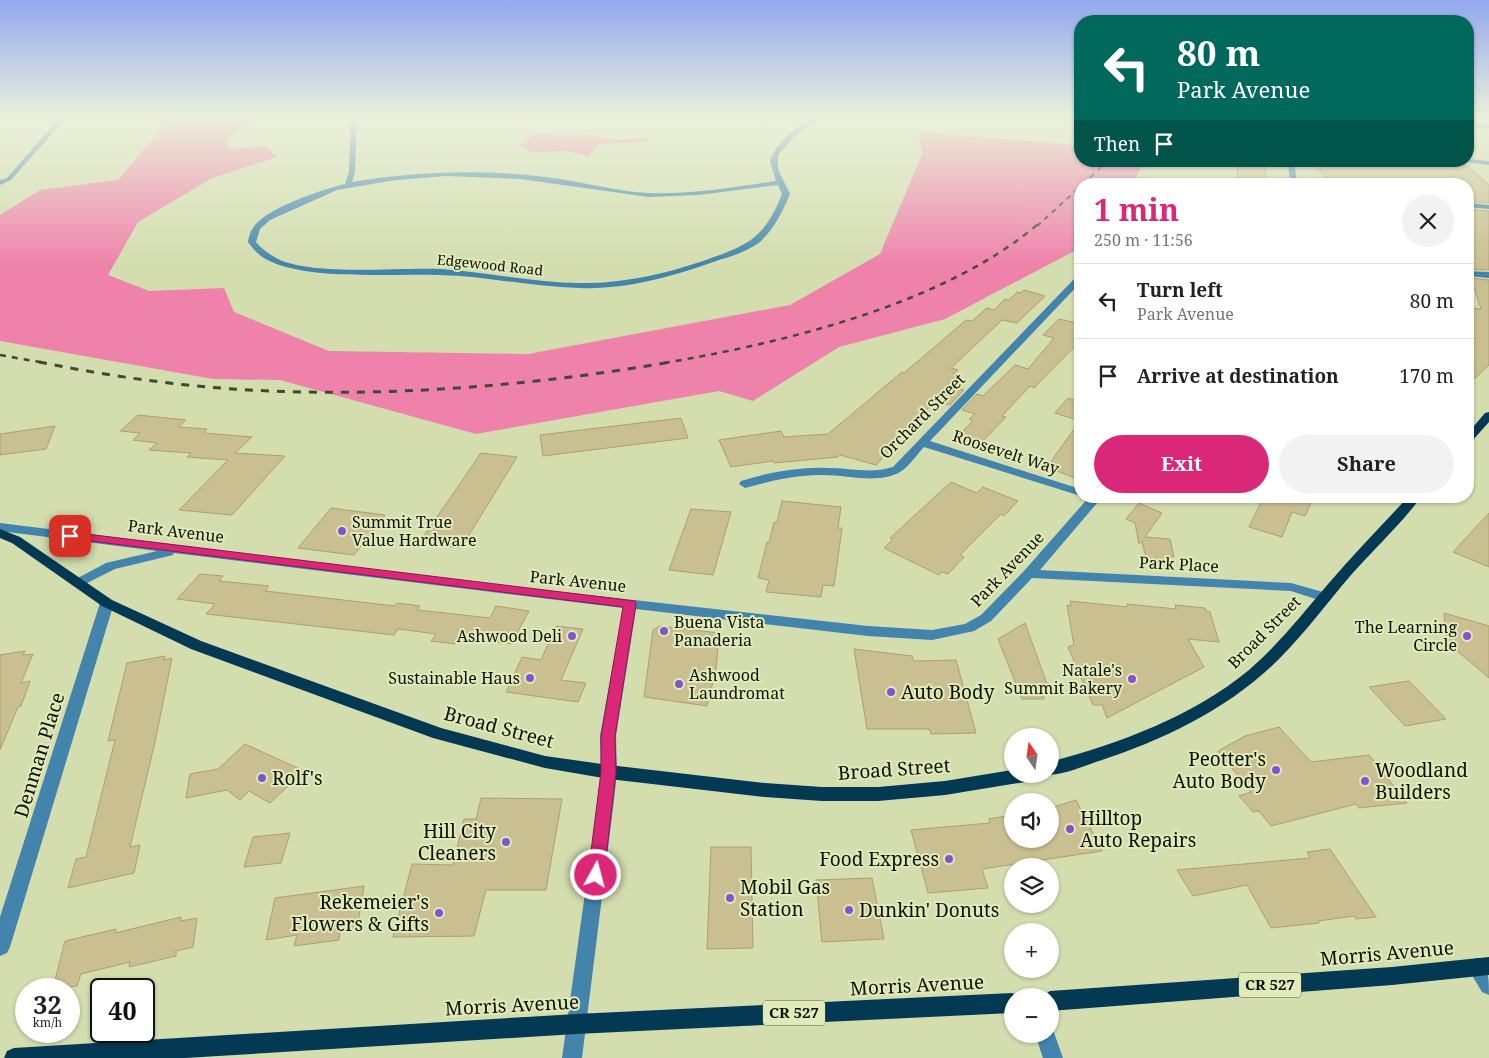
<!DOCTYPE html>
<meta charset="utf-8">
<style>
:root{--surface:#fff;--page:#f2f2f2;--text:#222;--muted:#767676;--line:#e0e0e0;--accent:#db2777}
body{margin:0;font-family:"Noto Serif",serif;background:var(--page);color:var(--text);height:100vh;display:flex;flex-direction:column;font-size:19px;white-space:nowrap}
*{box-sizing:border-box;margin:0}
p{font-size:16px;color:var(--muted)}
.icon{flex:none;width:28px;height:28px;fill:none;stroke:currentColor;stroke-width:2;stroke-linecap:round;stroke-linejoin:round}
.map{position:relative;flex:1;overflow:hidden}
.panel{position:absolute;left:1074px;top:178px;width:400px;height:325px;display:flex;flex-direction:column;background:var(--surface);border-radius:20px;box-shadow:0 1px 4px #0004}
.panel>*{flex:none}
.guide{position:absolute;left:1074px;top:15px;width:400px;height:152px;border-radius:20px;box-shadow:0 1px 4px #0004;background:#00695c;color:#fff;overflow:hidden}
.needle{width:32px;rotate:347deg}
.fabs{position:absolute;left:1004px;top:728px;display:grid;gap:10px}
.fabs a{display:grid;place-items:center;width:55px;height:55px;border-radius:50%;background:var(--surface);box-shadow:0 1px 4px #0004;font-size:25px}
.speed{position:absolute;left:15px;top:978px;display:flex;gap:10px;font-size:25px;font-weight:700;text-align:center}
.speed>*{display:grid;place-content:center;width:65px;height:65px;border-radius:50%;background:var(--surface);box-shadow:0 1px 4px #0004;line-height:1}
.speed small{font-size:12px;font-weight:400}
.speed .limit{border:2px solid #111;border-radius:8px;background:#fff;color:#111}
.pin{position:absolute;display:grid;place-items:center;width:42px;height:42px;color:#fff;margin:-21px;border-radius:10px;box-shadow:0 2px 8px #0006}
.me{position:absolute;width:55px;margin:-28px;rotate:7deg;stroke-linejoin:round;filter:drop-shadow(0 0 4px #0008)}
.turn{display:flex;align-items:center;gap:18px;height:105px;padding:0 20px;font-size:22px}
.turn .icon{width:65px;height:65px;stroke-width:2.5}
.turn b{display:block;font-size:35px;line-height:42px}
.then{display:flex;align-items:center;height:48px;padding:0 20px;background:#0003;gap:10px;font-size:19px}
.round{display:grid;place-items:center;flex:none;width:52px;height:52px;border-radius:26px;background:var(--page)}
.headline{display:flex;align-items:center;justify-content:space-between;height:85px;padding:0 20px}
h1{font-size:30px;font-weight:700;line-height:38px;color:var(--accent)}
.button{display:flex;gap:10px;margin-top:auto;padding:10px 20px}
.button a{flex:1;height:58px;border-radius:30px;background:var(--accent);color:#fff;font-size:20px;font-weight:700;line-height:58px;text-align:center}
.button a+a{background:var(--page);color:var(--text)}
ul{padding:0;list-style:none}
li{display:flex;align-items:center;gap:15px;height:75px;padding:0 20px;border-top:1px solid var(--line)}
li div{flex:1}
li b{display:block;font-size:19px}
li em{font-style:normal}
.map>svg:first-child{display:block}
.forest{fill:#ef82ab}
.building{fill:#c9bf90;stroke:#aaa072}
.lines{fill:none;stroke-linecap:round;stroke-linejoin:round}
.minor{fill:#4284ab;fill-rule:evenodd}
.major{fill:#043953;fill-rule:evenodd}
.rail-far2{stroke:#434830;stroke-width:2;stroke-dasharray:5 5;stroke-linecap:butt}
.rail-far1{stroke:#434830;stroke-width:2.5;stroke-dasharray:6 6;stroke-linecap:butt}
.rail{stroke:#434830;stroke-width:3;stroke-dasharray:8 8;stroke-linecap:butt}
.route{fill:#db2777;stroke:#8e194d}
.poi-dot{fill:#8155ce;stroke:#e0eaba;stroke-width:2}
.labels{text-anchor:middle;stroke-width:4;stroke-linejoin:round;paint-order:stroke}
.far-street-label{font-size:14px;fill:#0e1102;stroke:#e0eaba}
.shield{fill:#e0eaba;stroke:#4d5239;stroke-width:1}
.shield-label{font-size:15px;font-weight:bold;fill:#0e1102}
.street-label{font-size:16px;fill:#0e1102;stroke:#e0eaba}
.poi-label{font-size:16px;fill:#0e1102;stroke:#e0eaba;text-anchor:end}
.near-poi-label{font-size:19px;fill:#0e1102;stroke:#e0eaba;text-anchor:start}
.near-street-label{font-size:19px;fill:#0e1102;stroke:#e0eaba}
</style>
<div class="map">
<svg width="1489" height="1058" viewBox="0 0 1489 1058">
<rect width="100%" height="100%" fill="#d3ddae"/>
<!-- forest -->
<path class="forest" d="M172,117H255L226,140L229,149L266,146L277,157L212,178L138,222L108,275L149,291L224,288L234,312L329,351L528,354L790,305L880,254L922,154L919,132L1076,145L1080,126V161H1143L1134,184H1080V248L945,319L839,347L753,401L719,391L476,434L280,380L213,379L0,341V215L40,190L118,180Z
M536,134L591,135L619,140L648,137L645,142L599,144L588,156L567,151L532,152L519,145Z"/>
<!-- building -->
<path class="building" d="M1238,161L1266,163V184L1237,181Z
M1314,161H1388L1468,166L1489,185V203L1468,201V184H1329Z
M1468,209L1489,211V270L1468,269Z
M1471,278L1489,280V365L1468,385V308L1481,309Z
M1024,290L1045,296L1017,323L1002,320L951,368L958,370L954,373L958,374L947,385L964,390L950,405L936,401L884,448L890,450L876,465L840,455L838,457L774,463L773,461L731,467L719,440L781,431L784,437L828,434L902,372L904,373L966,320L972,321L987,308L994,310L1005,299L1009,300L1017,292L1021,293Z
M1059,319L1080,324V341L1034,388L1030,386L1002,416L1006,417L979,445L956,438L973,421L969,419L975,414L962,410L977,394L983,396L1015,365L1028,369L1054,338L1043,335Z
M1068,398L1080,402V480L1047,467L1080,421L1055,413Z
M138,415L186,420L179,427L207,429L204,433L252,437L235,453L285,456L232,515L179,510L228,460L187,457L191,453L149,450L157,443L133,440L140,433L120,431Z
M681,418L688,438L543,456L540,435Z
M55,426L46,449L0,455V434Z
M481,453L517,457L461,548L419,543Z
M951,482L977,493L983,487L1018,501L1004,516L1001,514L960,555L964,557L948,574L942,572L939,575L884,548L893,539L890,538Z
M1256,496H1314L1305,516L1292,512L1282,537L1249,527L1261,502L1255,500Z
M782,501L841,507L838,528H842L834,586L823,585L821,597L766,592L769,580L758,578L767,542H769L774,522H777Z
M1139,503L1162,513L1145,537L1170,539L1174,557L1167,556L1168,560L1146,558L1142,541L1139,544L1135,523L1126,519Z
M331,508L385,515L354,555L298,548Z
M691,509L731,512L713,575L669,570Z
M1489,513V567L1453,552Z
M200,574L223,576L219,581L269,586L265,591L395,606L397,603L420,606L417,610L490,618L496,606L529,611L511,644L459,637L456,644L431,641L436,634L398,629L394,635L206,614L215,604L177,599Z
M1070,601L1127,607V604L1176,609L1175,605L1205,608L1206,611L1210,612L1219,642L1188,639L1204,667L1107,718L1102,705H1093L1068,647L1074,645L1067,605L1071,606Z
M1444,613L1489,626V678L1456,650L1447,647Z
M1025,623L1051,695H1043L1044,699H1022L998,639Z
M556,626L583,629L561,680L586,683L578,702L506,692L522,657L541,660Z
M660,626L719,633L716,670L707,706L644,697L653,630Z
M854,649L912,656L914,661L956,660L976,733L931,734L929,729H867Z
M25,651L23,655L33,654L21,683L30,681L21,706L18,707L0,750V655Z
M165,656L164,660L172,658L155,742L130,847L140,845L134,873L68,888L76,859L86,857L115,740L108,741L127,663Z
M1409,681L1446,719L1405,726L1369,687Z
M1279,727L1311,762L1369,755L1407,803L1359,808L1356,804L1271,826L1259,811L1253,812L1239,796L1251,792L1218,751L1245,736Z
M245,744L304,771L270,803L249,791L240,800L227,790L186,798L190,774L218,769Z
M481,798L562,799L546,890H486L474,936L393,937L412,864L453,865L464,819H476Z
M1076,800L1102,851L982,869L988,888L928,893L911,830L990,823L989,819L1012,815V839H1050V808Z
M290,833L281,863L244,867L253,837Z
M711,847H751L753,948L707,949Z
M1330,849L1376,917L1356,919L1354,916L1318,921L1319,923L1271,928L1247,885L1193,896L1177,870L1310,858L1307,852Z
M872,878L884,939L822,942L816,880Z
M364,886L357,929L340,931L339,940L294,946L297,935L266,940L275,898Z
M181,917V921L197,918L193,947L176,951V956L129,967L130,962L81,974L77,986L57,989L59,979L55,980L65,941L116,929L115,933Z"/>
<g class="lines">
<!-- minor -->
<path class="minor" d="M60,117H67L11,180L0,185V180L7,178Z
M351,117H357L355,172L352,182C416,171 481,169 546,177C580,181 613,191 647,193C690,195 734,187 776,181L770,161C774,146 803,117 819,117L793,138L778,155V169L790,194C783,211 774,229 760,242C748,251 733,256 719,260C674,276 626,290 579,288C532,287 486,276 439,275C394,273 297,282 261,256C256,253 252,247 248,242C249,234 252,227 259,221C275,206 323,189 345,184L349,172ZM446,176L520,179L649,197L698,195L778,185L782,194C764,240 747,245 703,261C664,274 622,284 580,283C534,283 488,272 441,269C398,267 318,276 280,260C270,255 263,250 256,242L260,229L270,220L337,190L396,180Z
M1468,123L1489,124V128L1468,127Z
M1468,159L1489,161V165L1459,161H1468Z
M1288,161H1294L1297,184H1290Z
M1468,203L1489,205V209L1468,207Z
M1468,271L1489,272V278L1468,276Z
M1080,275V283L930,441L1080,489L1081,496L924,447C917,454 909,467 900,472C877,485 845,474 820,475C794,475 770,481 745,488L739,484L741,481C769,472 799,467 828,468C850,468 871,474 893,467L1077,276Z
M1090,496H1103L1040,570L1291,583L1330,594L1332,597L1330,600L1325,602L1291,591L1032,578L991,621L974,631L932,640L868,636L636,609L616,736L617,772L614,800L582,1058H562L598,800L601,772L600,736L623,608L174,553L173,555L115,569L79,587L74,586L72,583L74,580L106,563L157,551L0,531V523L498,585L868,626L932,630L965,624L981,615L1024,571Z
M107,598L112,600L114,603L10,947L7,953L0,956V917L100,603L102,600Z
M1477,958C1489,964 1489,980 1489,995L1482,992L1467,967L1470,960Z
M1050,1026L1052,1027L1063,1058H1043L1035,1034H1050Z"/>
<!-- major -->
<path class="major" d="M1489,412V422L1472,441L1468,442V433L1485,413Z
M1409,496H1422C1401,524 1374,549 1351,575C1327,603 1305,633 1279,659C1230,708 1164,740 1099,761C1086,765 1057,778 1045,774H1050V762C1120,743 1192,717 1249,670C1279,644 1303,613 1329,583C1355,553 1382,525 1409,496Z
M0,529L20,537L112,600L201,641L441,728L545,756L609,765L765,783L822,787H878L945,781L1012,770V774H1039L1037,779L1031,781L945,795L878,801H822L765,797L609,779L545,768L433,738L191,649L102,606L12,543L0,538Z
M1489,957V975L1392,985L1050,1011V996H1042L1050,991L1392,967Z
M1012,993L1019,996H1012V1013L576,1034L185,1058H4L7,1051L14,1048L576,1014Z"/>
<!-- rail-far2 -->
<path class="rail-far2" d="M1083,184L1108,161
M1037,226L1080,187"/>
<!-- rail-far1 -->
<path class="rail-far1" d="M0,355L45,363
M664,363C783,343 945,304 1038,224"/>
<!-- rail -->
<path class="rail" d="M39,362C94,373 151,382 207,387C360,400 520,388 671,362"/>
</g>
<!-- sky -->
<linearGradient id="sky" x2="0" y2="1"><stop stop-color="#93a8ee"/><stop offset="0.44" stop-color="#ebf0db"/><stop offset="1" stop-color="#ebf0db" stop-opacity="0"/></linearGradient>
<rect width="1489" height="266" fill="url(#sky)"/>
<!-- route -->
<path class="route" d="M70,532L635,601L636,604L615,736L616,772L604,875L602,880L596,882L590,880L588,875L601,772V736L623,607L66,538L64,536Z"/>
<!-- markers -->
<g class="poi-dot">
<circle cx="342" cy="531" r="5"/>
<circle cx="664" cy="631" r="5"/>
<circle cx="572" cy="636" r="5"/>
<circle cx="1467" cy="636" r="5"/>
<circle cx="530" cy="678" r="5"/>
<circle cx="1132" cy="679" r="5"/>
<circle cx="679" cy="684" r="5"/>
<circle cx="891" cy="692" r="5"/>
<circle cx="1276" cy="770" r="5"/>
<circle cx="262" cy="778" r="5"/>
<circle cx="1365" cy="781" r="5"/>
<circle cx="1070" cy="829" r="5"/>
<circle cx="506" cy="842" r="5"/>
<circle cx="949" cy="859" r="5"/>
<circle cx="730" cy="898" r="5"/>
<circle cx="849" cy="910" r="5"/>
<circle cx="439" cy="913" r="5"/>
</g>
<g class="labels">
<!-- far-street labels -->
<g class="far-street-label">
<text transform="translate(490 265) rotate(6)" y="5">Edgewood Road</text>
</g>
<!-- shield labels -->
<g class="shield">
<rect x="1239" y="972.5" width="62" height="25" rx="4"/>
<rect x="763" y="1000.5" width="62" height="25" rx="4"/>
</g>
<g class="shield-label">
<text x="1270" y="990">CR 527</text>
<text x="794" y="1018">CR 527</text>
</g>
<!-- street labels -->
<g class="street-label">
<text transform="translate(922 416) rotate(-45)" y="6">Orchard Street</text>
<text transform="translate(1006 452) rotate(18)" y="6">Roosevelt Way</text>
<text transform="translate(176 531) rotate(7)" y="6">Park Avenue</text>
<text transform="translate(1179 564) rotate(3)" y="6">Park Place</text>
<text transform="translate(1007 569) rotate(-46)" y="6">Park Avenue</text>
<text transform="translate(578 581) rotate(6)" y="6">Park Avenue</text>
<text transform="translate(1264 632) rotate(-45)" y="6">Broad Street</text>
</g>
<!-- poi labels -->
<g class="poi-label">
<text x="352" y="528" text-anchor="start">Summit True<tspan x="352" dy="18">Value Hardware</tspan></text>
<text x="674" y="628" text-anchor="start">Buena Vista<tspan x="674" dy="18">Panaderia</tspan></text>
<text x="1457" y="633">The Learning<tspan x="1457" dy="18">Circle</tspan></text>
<text x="562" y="642">Ashwood Deli</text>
<text x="1122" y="676">Natale's<tspan x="1122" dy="18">Summit Bakery</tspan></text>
<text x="689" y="681" text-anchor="start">Ashwood<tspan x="689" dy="18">Laundromat</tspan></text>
<text x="520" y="684">Sustainable Haus</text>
</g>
<!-- near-poi labels -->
<g class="near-poi-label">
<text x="901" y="699">Auto Body</text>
<text x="1266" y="766" text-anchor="end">Peotter's<tspan x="1266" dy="22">Auto Body</tspan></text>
<text x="1375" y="777">Woodland<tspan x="1375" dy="22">Builders</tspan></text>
<text x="272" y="785">Rolf's</text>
<text x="1080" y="825">Hilltop<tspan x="1080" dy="22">Auto Repairs</tspan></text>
<text x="496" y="838" text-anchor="end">Hill City<tspan x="496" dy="22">Cleaners</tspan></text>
<text x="939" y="866" text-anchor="end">Food Express</text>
<text x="740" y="894">Mobil Gas<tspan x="740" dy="22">Station</tspan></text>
<text x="429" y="909" text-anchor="end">Rekemeier's<tspan x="429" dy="22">Flowers &amp; Gifts</tspan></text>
<text x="859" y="917">Dunkin' Donuts</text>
</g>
<!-- near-street labels -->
<g class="near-street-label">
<text transform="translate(499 727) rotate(15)" y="7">Broad Street</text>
<text transform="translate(39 755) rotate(-73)" y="7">Denman Place</text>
<text transform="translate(894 769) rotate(-4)" y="7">Broad Street</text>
<text transform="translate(1387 953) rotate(-5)" y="7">Morris Avenue</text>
<text transform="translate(917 985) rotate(-3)" y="7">Morris Avenue</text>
<text transform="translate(512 1005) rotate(-3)" y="7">Morris Avenue</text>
</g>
</g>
</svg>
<div class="fabs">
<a><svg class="needle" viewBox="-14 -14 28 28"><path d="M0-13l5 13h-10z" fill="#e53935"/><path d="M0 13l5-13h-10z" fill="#767676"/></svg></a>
<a><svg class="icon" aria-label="sound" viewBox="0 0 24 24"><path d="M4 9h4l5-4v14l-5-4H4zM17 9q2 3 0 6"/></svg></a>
<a><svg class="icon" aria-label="layers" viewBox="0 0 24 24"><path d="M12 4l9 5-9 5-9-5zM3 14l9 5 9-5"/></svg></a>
<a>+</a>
<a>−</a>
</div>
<div class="speed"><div>32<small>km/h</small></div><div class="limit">40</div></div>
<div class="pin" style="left:70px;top:536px;background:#d93025"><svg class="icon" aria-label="arrive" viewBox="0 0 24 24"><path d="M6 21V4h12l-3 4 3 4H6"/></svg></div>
<svg class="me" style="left:596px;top:875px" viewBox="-20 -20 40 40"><circle r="17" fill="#db2777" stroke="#fff" stroke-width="3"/><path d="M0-11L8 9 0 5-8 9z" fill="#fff"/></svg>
<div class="guide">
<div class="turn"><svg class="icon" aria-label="left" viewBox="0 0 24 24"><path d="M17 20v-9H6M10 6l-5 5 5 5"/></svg><div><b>80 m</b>Park Avenue</div></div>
<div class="then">Then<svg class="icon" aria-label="arrive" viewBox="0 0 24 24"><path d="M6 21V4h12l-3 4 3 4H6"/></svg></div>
</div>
<section class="panel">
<div class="headline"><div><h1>1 min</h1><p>250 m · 11:56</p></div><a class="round"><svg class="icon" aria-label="close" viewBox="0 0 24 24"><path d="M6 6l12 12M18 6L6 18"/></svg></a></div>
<ul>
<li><svg class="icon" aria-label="left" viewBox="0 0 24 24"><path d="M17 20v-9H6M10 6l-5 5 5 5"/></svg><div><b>Turn left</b><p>Park Avenue</p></div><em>80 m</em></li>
<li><svg class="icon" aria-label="arrive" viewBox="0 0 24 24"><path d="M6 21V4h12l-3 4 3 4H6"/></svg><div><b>Arrive at destination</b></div><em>170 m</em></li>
</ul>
<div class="button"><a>Exit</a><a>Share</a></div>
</section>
</div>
